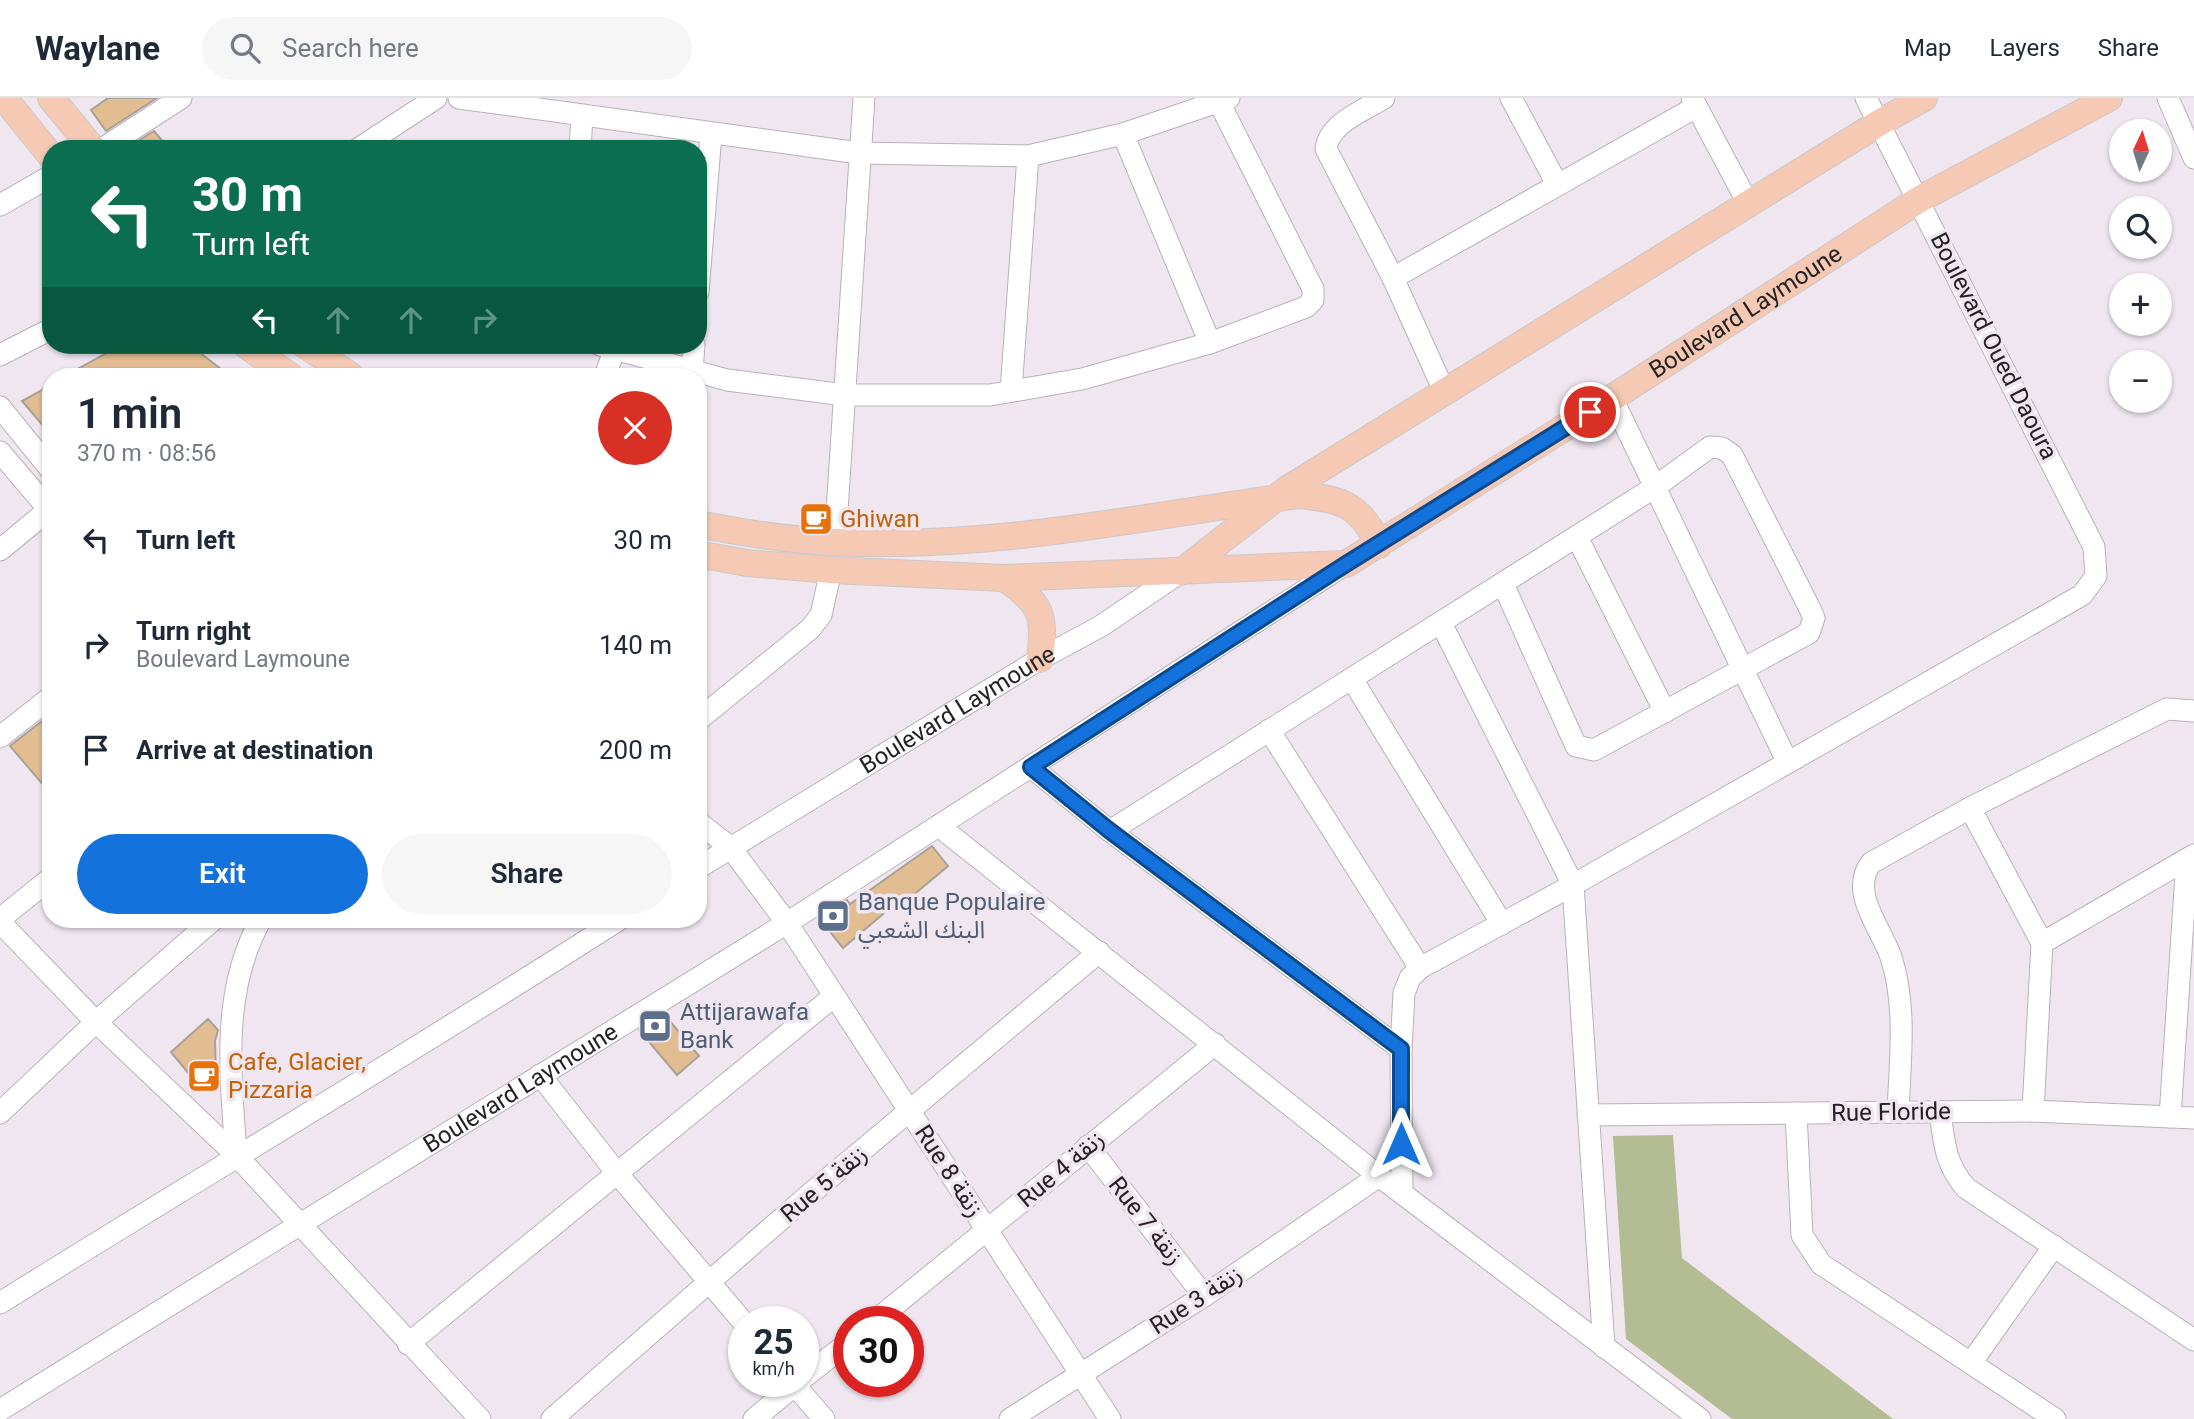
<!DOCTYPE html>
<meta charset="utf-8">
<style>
:root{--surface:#fff;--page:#f6f6f7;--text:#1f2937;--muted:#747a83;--line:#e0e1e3;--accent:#1372db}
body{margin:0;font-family:Roboto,"Noto Sans Arabic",sans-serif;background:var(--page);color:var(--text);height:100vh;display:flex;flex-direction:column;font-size:26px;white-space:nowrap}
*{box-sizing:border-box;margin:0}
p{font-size:23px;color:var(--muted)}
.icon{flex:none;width:38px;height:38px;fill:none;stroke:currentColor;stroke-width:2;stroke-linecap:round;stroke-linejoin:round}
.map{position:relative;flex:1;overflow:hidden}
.drawer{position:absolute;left:42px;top:270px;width:665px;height:560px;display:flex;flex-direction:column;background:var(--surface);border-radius:28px;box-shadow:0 2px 5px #0004}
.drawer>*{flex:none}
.guide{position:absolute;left:42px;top:42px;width:665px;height:214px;border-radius:28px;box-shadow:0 2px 5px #0004;background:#0b6e4f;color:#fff;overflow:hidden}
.needle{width:46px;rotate:4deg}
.fabs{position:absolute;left:2109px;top:21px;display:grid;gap:14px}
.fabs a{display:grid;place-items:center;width:63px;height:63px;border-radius:50%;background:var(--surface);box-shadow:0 2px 5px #0004;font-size:35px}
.speed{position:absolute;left:728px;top:1208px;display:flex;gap:14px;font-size:35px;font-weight:700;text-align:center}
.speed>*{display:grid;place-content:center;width:91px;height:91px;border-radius:50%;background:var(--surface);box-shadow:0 2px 5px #0004;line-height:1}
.speed small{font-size:18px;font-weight:400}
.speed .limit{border:10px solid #d22;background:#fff;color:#111}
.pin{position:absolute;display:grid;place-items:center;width:60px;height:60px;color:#fff;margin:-30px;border:4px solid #fff;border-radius:50%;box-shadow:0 2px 7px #0007}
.me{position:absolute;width:77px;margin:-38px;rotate:0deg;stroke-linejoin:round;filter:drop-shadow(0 0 5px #0008)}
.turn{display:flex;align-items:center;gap:24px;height:147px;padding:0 35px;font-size:32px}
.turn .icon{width:91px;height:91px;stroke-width:2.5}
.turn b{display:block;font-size:49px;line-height:60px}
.lanes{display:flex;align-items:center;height:66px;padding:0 35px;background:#0003;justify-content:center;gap:35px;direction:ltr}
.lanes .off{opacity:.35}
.round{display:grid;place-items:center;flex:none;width:74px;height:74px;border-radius:37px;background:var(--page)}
.headline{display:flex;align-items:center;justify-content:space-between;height:119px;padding:0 35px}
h1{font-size:42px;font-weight:600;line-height:52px}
.cta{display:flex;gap:14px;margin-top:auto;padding:14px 35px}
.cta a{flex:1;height:80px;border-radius:42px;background:var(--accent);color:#fff;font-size:28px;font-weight:600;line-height:80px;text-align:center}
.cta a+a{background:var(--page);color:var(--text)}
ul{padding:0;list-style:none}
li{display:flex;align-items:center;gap:21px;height:105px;padding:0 35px}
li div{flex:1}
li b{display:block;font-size:26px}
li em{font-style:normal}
header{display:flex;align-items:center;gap:42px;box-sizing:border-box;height:98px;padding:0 35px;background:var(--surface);border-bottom:2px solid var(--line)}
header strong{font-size:33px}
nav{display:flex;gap:38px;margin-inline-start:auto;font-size:24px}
.search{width:490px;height:63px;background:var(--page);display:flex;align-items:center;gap:18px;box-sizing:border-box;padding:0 24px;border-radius:38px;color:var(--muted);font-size:26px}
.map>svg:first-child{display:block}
.green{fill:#b3bc93}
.building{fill:#e2bd92;stroke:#a9a198;stroke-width:2}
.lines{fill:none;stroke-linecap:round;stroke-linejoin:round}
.minor-casing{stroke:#b9b1ba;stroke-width:23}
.major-casing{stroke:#cbcacb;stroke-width:28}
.minor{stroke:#fff;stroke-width:21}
.major{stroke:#f5c9b3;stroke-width:26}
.route-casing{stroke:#0c4a8e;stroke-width:18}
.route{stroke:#1372db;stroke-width:12}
.labels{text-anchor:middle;stroke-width:7;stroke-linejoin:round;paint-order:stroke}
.street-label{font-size:24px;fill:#252225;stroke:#efe6f0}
.food-label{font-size:24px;fill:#c56008;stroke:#efe6f0;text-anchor:start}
.service-label{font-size:24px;fill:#4e5e75;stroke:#efe6f0;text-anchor:start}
</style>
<header>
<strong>Waylane</strong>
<div class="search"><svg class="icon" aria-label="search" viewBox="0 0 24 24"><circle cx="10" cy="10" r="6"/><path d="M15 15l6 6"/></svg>Search here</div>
<nav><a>Map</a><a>Layers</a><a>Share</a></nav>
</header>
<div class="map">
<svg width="2194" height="1321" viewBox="0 0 2194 1321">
<rect width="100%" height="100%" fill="#efe6f0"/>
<!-- green -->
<path class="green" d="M1673,1037L1682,1160L1893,1321H1732L1626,1241L1613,1038Z"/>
<!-- building -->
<path class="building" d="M108,0H157L106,33L91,12Z
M154,33L169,51H140L135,45Z
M121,247H190L230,278H65Z
M51,287V337L22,303Z
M51,616V696L10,648Z
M932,748L948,768L905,804L902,800L843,850L824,826L822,818L847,802L850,806Z
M664,916L699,958L677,977L639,932Z
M208,921L218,932L215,943L216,974L206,983L199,984L189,976L171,954Z"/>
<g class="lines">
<defs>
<g id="minor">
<path d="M459,0L859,55L1028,58L1123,36L1229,0"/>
<path d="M1384,0C1363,13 1329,25 1326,51L1393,180L1445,295"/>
<path d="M1511,0L1557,86"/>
<path d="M1692,0L1749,107"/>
<path d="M2168,0L2194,60"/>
<path d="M1123,36L1210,245"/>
<path d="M102,51L181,0"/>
<path d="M358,51L436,0"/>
<path d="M580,51L582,18"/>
<path d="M0,107L51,78"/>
<path d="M1393,180L1696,9"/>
<path d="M698,194L711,36"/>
<path d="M600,247L727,282L845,297H990L1082,281L1210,245L1306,209L1313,202V191L1217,0"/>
<path d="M0,257L51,231"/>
<path d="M692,273L694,247"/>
<path d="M605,278L614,253"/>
<path d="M1011,293L1028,58"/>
<path d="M1612,300L1787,663"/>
<path d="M0,309L51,372"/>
<path d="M0,354L51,414"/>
<path d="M1577,439L1665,614"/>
<path d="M835,444L864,0"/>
<path d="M0,452L51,410"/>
<path d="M1441,525L1573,787L1604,1249"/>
<path d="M1352,581L1502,826"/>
<path d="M698,622L810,531L821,517L831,472"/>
<path d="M1269,632L1420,870"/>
<path d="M0,639L51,599"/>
<path d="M1031,669L1110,733L1401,951"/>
<path d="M1970,710L2042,845L2033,1013"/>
<path d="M698,724L730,749L787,825L1110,1321"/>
<path d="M940,729L1379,1078L1700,1321"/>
<path d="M1110,733L1655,389L1710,349L1722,350L1732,357L1810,511L1814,520L1809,535L1594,652L1576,648L1503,486"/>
<path id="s1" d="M698,770L1040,561L1101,528L1181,474"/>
<path d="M0,821L51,780"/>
<path d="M0,824L96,924L236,1057L480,1321"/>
<path d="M2042,845L2194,757"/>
<path d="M540,977L616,1074L744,1225"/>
<path d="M1898,1014C1900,963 1907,908 1891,859C1881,830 1849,794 1871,765L1970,710L2167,611L2194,613"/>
<path d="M1940,1014C1944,1044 1945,1066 1966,1090L2194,1242"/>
<path d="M0,1015L96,924L214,821"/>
<path d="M1796,1015L1802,1137L1821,1166L2055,1321"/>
<path d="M1588,1017L2033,1013L2194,1020"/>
<path d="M2170,1019L2187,761"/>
<path d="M1088,1048L1204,1198"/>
<path d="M236,1057C231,976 220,895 261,821"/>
<path d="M1402,1094L1401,951L1404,895L1410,880L1420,870L1573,787L2082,497L2096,478L2094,449L1866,0"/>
<path d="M0,1205C206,1076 415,953 620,821"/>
<path d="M875,1223L1215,946"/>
<path d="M408,1246L833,899"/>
<path d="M1971,1265L2054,1148"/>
<path d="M803,1280L849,1244"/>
<path d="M791,1283L824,1321"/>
<path id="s2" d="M0,1312L787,825L1346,466"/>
<path d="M552,1321L810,1096L1099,854"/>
<path d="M754,1321L800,1283"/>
<path d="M1010,1321L1204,1198L1379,1078"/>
</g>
<g id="major">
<path d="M4,0L51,58"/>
<path d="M51,0L93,51"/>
<path d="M246,247L290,278"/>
<path d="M305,247L351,278"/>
<path d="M698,426C743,435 789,442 835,444C990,452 1146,418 1299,397C1341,401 1360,406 1379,447"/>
<path id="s3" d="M698,456L747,465L831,472L1004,480L1346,466L1612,300L1920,101L2109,0"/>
<path d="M1181,474L1286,392L1879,25L1924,0"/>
<path d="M1004,480C1041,505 1046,516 1040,561"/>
</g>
</defs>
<!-- minor casing -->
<use href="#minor" class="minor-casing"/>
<!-- major casing -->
<use href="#major" class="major-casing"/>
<!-- minor -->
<use href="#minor" class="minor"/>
<!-- major -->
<use href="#major" class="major"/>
</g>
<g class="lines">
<defs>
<path id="route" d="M1401,1046V951L1110,733L1031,669L1346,466L1590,314"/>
</defs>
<!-- route casing -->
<use href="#route" class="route-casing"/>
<!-- route -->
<use href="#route" class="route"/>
</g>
<!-- icons -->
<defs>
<symbol id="cafe-square" viewBox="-11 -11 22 22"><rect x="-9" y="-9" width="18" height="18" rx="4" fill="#e8710a" stroke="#efe6f0"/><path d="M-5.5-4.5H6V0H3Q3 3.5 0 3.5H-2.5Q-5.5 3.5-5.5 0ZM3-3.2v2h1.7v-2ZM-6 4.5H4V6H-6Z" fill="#fff"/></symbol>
<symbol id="bank-square" viewBox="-11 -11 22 22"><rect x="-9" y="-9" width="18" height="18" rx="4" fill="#5c6f8a" stroke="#efe6f0"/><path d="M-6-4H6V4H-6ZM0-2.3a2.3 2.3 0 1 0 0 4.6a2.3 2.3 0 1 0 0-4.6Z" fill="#fff"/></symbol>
</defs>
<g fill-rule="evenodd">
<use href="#cafe-square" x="797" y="402" width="38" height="38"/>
<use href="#bank-square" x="814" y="799" width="38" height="38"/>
<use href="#bank-square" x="636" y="909" width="38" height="38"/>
<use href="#cafe-square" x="185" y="959" width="38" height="38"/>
</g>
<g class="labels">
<!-- street labels -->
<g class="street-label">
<text dy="8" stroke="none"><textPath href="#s3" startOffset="1122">Boulevard Laymoune</textPath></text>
<text transform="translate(1994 248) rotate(63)" y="8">Boulevard Oued Daoura</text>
<text dy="8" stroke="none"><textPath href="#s1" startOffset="304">Boulevard Laymoune</textPath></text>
<text dy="8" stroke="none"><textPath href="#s2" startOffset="612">Boulevard Laymoune</textPath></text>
<text transform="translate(1891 1014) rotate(-1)" y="8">Rue Floride</text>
<text transform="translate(1061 1071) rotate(-40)" y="8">Rue 4 زنقة</text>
<text transform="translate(949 1073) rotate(57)" y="8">Rue 8 زنقة</text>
<text transform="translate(824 1086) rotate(-40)" y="8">Rue 5 زنقة</text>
<text transform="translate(1146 1123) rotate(52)" y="8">Rue 7 زنقة</text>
<text transform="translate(1196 1202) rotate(-33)" y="8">Rue 3 زنقة</text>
</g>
<!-- food labels -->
<g class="food-label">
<text x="840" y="429">Ghiwan</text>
<text x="228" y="972">Cafe, Glacier,<tspan x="228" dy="28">Pizzaria</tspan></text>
</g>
<!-- service labels -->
<g class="service-label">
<text x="858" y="812">Banque Populaire<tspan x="858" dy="28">البنك الشعبي</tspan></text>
<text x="680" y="922">Attijarawafa<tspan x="680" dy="28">Bank</tspan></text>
</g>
</g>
</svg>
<div class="fabs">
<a><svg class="needle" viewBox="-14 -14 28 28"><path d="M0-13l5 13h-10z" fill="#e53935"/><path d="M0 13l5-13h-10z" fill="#747a83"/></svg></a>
<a><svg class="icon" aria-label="search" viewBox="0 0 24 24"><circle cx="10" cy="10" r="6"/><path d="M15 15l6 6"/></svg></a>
<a>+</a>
<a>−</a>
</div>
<div class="speed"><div>25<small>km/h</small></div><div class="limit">30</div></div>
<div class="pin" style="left:1590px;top:314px;background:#d93025"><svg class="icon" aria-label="arrive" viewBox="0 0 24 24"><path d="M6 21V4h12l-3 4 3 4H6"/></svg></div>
<svg class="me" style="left:1401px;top:1046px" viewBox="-20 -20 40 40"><path d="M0-17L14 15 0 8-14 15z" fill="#1372db" stroke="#fff" stroke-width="4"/></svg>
<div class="guide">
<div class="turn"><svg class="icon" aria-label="left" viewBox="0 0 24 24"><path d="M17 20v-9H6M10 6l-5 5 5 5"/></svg><div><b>30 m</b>Turn left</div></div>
<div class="lanes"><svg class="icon" aria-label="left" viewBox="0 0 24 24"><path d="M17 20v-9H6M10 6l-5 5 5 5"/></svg><svg class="icon off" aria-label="ahead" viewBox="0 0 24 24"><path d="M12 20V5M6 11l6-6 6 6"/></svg><svg class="icon off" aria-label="ahead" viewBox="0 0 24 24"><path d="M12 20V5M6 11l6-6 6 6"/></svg><svg class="icon off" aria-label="right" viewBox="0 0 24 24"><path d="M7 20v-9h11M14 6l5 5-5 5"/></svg></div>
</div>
<section class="drawer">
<div class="headline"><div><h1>1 min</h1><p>370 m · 08:56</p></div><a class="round" style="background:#d93025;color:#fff"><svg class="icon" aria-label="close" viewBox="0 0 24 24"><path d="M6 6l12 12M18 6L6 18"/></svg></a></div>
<ul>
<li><svg class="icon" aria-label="left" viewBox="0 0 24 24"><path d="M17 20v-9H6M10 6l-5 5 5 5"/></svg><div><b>Turn left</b></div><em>30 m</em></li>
<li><svg class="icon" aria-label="right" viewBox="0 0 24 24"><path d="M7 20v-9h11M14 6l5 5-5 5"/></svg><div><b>Turn right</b><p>Boulevard Laymoune</p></div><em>140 m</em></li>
<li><svg class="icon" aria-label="arrive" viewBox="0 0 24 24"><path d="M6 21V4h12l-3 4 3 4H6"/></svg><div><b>Arrive at destination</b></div><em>200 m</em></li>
</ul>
<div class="cta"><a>Exit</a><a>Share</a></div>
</section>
</div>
